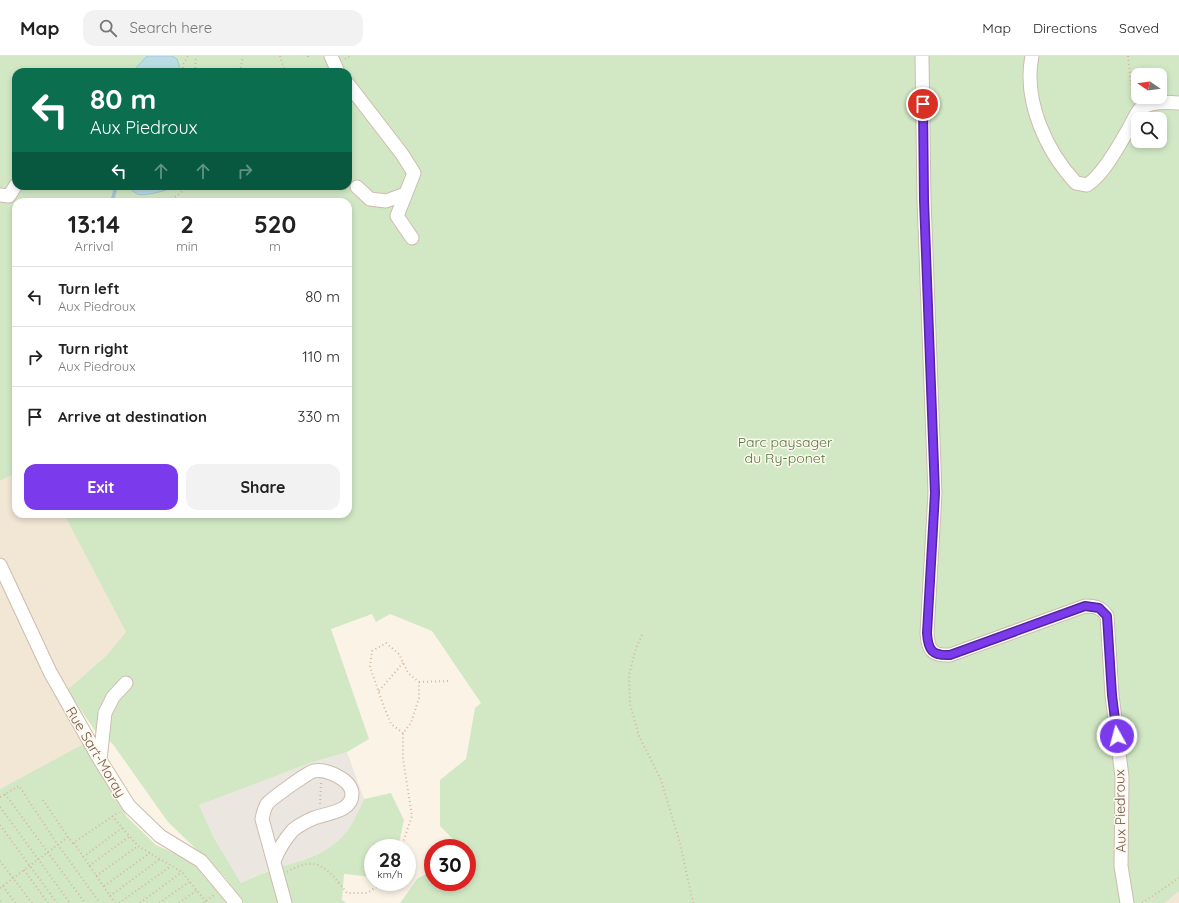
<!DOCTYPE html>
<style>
:root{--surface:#fff;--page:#f2f2f2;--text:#222;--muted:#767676;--line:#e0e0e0;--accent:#7c3aed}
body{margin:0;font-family:Quicksand,sans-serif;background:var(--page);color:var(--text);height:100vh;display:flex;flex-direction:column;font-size:15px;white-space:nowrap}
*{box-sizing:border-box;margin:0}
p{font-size:13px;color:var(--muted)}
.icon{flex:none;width:22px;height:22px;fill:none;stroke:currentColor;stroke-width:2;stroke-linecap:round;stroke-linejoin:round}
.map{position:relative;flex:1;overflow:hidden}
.panel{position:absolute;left:12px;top:142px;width:340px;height:320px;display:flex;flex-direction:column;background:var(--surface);border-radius:12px;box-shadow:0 2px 6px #0003}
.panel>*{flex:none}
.banner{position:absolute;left:12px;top:12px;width:340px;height:122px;border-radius:12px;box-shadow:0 2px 6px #0003;background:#0b6e4f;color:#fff;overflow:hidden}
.needle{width:26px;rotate:283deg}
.controls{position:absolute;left:1131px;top:12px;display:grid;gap:8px}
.controls a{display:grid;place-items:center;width:36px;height:36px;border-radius:8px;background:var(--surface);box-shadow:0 2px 6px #0003;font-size:20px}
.speed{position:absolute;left:364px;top:783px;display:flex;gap:8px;font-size:20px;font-weight:700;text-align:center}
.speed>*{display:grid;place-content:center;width:52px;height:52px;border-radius:50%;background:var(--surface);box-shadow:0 2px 6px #0003;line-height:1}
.speed small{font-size:10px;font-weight:400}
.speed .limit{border:6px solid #d22;background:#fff;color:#111}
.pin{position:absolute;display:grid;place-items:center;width:34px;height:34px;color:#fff;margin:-17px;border:2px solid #fff;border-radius:50%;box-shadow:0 1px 4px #0007}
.me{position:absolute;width:44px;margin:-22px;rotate:353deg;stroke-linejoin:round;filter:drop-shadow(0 0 3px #0008)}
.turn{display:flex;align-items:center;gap:14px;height:84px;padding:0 12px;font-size:18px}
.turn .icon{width:52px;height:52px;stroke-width:2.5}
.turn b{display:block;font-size:28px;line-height:34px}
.lanes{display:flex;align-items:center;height:38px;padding:0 12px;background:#0003;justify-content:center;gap:20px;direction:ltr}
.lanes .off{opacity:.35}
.eta{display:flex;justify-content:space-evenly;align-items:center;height:68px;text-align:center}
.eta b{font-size:24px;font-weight:700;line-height:28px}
.button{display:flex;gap:8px;margin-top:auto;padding:8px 12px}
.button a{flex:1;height:46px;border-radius:12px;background:var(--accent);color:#fff;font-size:16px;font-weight:700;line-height:46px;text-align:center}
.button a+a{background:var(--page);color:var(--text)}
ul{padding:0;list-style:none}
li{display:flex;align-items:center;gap:12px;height:60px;padding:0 12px;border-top:1px solid var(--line)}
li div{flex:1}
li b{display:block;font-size:15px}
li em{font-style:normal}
header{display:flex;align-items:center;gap:24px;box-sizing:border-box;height:56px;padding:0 20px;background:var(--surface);border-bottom:1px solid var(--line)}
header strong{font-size:19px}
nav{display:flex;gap:22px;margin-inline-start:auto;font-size:14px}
.search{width:280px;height:36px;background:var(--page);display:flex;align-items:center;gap:10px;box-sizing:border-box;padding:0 14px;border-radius:12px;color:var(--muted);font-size:15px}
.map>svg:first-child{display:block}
.residential{fill:#f2e6d5}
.industrial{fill:#ebe6e0}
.green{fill:#d2e8c5;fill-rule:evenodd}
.water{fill:#bcdce4;stroke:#a2cbd5}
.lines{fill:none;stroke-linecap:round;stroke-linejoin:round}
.stream{stroke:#a2cbd5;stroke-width:3.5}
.minor-casing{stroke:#ccbcad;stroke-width:15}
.path{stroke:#d4b7a2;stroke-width:2;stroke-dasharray:1 3;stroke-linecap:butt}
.minor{stroke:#fff;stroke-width:13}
.route-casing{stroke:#51269a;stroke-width:10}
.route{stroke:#7c3aed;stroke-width:7}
.labels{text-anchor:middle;stroke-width:3;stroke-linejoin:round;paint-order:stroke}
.park-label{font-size:14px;fill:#537845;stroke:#fef8ec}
.street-label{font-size:14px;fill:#735b4c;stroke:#fef8ec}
</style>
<header>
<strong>Map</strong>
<div class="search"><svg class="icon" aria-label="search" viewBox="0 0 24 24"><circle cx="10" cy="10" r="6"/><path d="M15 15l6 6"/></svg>Search here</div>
<nav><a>Map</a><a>Directions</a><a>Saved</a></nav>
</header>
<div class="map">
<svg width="1179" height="847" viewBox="0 0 1179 847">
<rect width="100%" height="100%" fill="#fbf4e6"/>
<!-- residential -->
<path class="residential" d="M16,417V458H64L127,576L107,599L67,634L85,687L0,733V425Z
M1179,835V847H1165Z"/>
<!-- industrial -->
<path class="industrial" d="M347,696L364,743L354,765L343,781L327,794L293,808L268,815L241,827L213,780L199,749L310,707Z"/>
<!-- green -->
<path class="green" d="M0,0H1179V835L1165,847H400L418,822L433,815V826H467V792H457L453,783L440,770V724L466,703L475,652L481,647L432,575L390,558L376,566L372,558L331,573L369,683L347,696L310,707L199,749L213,780L241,827C250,823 258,819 267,816C293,806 322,802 342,781C352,771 358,756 364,743L391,737L404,764L398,792H373V821L344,818L342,844L347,847H244L224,820L168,766L112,687L96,676L67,634L107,599L126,576L64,458H348V146H16V417L0,425ZM16,16H348V130H16ZM1138,19H1160V41H1138ZM1138,63H1160V85H1138Z
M85,687L127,761L156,789L194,806L226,847H0V733Z"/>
<!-- water -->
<path class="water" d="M147,0H172L177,3L181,16H132Z
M126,130H176C168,134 145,141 137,138C134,136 130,132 126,130Z"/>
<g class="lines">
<!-- stream -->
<path class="stream" d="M110,146L113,142L116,130"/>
<defs>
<path id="minor" d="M331,0L338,16
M922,0L924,144L935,437L927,577C928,594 932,600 950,599L1085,550C1095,550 1101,551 1107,560L1112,639L1122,721L1121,810L1127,847
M1032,0C1023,44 1046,95 1076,127L1087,129C1103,119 1120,88 1129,72C1132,67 1136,57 1140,53C1150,45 1167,46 1179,47
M348,28L402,98L414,117L397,160L412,182
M357,131L370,143L386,145L405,138
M0,139L9,140L16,129
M0,509L50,616L100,704L129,750L160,780L201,805L236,847
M100,704L105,657L113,641L126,627
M274,805C278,795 285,783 293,774C299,769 307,765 314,762C327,757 352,756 352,738C352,724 326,712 314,715C308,716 271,743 267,748C264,753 263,758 262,763L285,847"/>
</defs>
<!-- minor casing -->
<use href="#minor" class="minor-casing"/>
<!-- path -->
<path class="path" d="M280,0L285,16
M308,0V3
M1128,0L1133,45
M345,3L350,0
M183,16V9L188,0
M195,16L196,0
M240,16L243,0
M168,145L181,137L186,130
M642,579L636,592L629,619L630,648L639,680L661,724L680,787L693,847
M419,626L449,625
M379,635L403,607
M5,738L85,847
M0,741L19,730L58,789L100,847
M43,744L68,781
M320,748L321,727
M0,751L70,847
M112,760L138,790L182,816L207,847
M0,769L57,847
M74,787L115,847
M401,792L412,760L403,703V677L411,667L419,642V626L408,617L399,598L386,587L372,595L370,611L384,651L391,668L403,677
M83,801L122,772
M0,805L32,847
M89,810L130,780
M24,814L48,847
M287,816C319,797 328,814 347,837H367L384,826
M96,820L138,790
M3,830L15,847
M104,830L150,797
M0,832L68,781L73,787L119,756
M110,840L160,803
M0,845L1,847
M119,847L171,810
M140,847L182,816
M159,847L189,826
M179,847L197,834
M203,847L214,839
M1142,847L1179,822"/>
<!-- minor -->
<use href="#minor" class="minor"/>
</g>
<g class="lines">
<defs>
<path id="route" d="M923,48L924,144L935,437L927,577C928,594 932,600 950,599L1085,550L1099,552L1107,560L1112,639L1117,680"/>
</defs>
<!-- route casing -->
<use href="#route" class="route-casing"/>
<!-- route -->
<use href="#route" class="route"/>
</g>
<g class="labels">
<!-- park labels -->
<g class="park-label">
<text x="785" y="391">Parc paysager<tspan x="785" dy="16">du Ry-ponet</tspan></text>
</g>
<!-- street labels -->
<g class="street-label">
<text transform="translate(96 696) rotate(59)" y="5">Rue Sart-Moray</text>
<text transform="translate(1120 755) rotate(-91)" y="5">Aux Piedroux</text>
</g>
</g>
</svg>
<div class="controls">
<a><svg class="needle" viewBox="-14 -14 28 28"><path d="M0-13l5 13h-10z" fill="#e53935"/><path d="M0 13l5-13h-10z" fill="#767676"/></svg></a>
<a><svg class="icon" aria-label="search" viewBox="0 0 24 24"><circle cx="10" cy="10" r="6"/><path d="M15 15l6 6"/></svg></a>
</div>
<div class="speed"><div>28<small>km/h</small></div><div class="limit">30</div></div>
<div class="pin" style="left:923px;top:48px;background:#d93025"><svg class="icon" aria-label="arrive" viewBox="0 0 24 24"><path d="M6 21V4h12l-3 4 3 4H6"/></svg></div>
<svg class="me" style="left:1117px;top:680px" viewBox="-20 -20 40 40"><circle r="17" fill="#7c3aed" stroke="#fff" stroke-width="3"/><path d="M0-11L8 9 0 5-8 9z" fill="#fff"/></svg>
<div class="banner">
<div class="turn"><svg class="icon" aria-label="left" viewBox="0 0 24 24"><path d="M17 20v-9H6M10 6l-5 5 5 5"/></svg><div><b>80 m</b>Aux Piedroux</div></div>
<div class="lanes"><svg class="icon" aria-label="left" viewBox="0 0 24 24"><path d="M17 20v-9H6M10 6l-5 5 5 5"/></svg><svg class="icon off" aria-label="ahead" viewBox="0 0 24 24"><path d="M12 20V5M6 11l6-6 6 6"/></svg><svg class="icon off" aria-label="ahead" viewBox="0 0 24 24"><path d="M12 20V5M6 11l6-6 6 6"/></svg><svg class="icon off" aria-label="right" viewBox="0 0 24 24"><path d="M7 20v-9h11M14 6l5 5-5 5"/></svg></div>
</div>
<section class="panel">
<div class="eta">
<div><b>13:14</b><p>Arrival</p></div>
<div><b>2</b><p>min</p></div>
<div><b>520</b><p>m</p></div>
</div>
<ul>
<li><svg class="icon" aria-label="left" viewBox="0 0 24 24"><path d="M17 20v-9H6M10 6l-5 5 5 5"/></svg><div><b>Turn left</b><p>Aux Piedroux</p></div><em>80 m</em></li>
<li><svg class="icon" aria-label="right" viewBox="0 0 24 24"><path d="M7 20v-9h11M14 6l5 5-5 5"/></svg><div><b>Turn right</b><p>Aux Piedroux</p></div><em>110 m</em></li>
<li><svg class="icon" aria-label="arrive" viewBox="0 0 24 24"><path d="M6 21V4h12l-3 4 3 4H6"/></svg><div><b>Arrive at destination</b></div><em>330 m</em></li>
</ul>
<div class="button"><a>Exit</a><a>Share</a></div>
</section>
</div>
